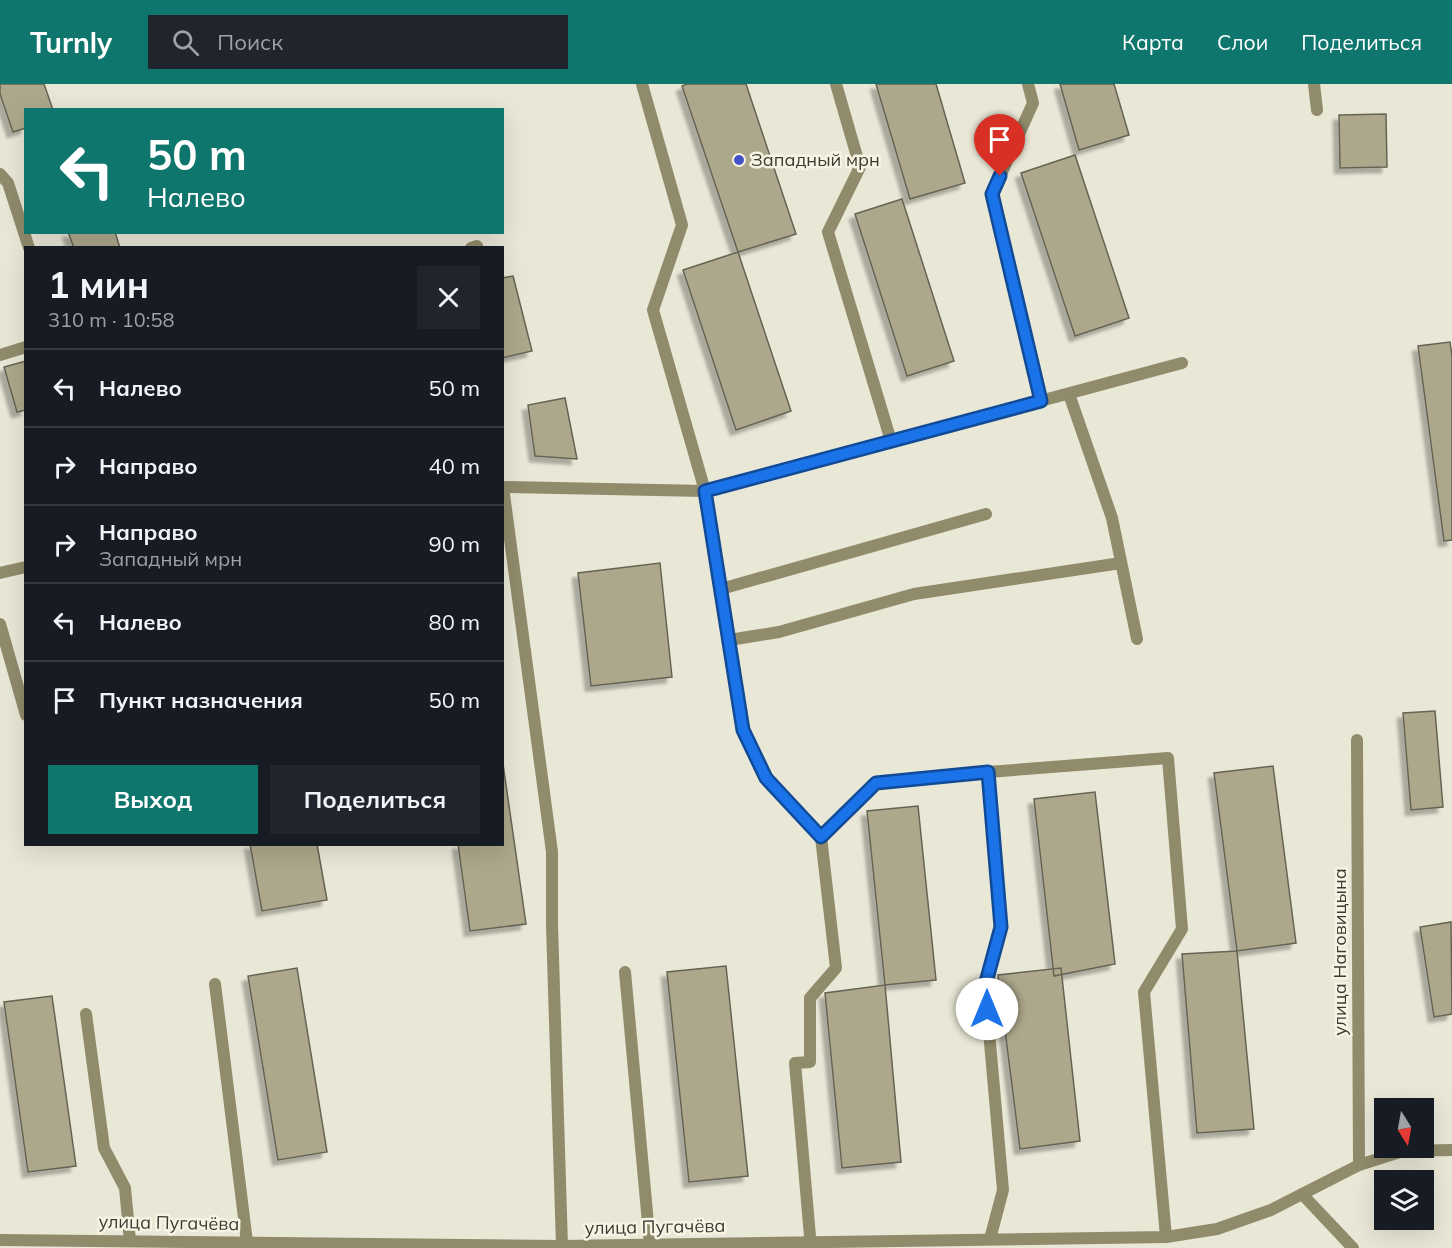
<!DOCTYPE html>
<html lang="ru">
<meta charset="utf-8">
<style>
:root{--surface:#171b24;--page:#20242c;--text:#f1f3f6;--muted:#9ea1a6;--line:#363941;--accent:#0f766e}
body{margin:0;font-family:Mulish,sans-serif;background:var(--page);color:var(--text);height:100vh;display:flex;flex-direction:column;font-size:22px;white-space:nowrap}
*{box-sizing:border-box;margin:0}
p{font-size:20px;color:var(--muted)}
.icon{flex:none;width:33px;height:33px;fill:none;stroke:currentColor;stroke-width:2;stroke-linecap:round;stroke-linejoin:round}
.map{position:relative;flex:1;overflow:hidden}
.side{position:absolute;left:24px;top:162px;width:480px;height:600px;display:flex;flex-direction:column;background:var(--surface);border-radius:0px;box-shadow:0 6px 24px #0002}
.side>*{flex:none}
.top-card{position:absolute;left:24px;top:24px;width:480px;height:126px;border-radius:0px;box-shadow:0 6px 24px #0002;background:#0f766e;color:#fff;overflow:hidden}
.needle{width:39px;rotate:169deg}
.fabs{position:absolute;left:1374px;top:1014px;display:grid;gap:12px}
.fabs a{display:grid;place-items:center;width:60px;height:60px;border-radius:0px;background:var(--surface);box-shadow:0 6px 24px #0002;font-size:30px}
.pin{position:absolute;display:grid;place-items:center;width:51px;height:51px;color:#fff;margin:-62px -26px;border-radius:50% 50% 50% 0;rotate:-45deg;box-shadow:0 0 6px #0007}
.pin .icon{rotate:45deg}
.me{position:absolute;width:66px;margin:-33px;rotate:0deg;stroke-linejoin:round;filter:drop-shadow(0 0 4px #0008)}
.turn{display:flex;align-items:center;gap:21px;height:126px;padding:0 24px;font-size:27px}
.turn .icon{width:78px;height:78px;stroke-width:2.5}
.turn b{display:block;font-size:42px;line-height:51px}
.round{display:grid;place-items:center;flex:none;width:63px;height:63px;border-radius:0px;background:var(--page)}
.summary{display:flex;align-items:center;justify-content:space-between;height:102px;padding:0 24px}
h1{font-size:36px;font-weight:700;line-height:45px}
.action{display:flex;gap:12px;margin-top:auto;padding:12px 24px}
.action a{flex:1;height:69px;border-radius:0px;background:var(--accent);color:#fff;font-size:24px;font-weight:700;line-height:69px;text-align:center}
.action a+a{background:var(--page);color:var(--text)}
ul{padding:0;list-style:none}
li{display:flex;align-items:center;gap:18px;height:78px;padding:0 24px;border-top:2px solid var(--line)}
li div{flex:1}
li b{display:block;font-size:22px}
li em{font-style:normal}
header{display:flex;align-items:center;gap:36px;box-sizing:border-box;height:84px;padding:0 30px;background:var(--accent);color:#fff}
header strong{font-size:28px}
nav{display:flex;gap:33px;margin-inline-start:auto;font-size:21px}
.search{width:420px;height:54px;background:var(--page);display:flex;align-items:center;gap:15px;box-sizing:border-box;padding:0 21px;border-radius:0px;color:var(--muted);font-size:22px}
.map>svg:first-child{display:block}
.building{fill:#ada88b;stroke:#666455;stroke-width:1.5;filter:url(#shadow)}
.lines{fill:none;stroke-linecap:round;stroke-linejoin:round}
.service{stroke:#908b6b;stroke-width:12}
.minor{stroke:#908b6b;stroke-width:12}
.tertiary{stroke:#908b6b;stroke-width:12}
.route-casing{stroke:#114b97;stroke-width:15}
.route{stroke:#1a73e8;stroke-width:10}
.poi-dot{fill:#4353c7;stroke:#f7f4e3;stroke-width:2}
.labels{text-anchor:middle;stroke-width:5;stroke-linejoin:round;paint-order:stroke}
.poi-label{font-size:18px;fill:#3c3b34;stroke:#f7f4e3;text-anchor:start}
.street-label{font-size:18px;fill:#3c3b34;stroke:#f7f4e3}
</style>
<header>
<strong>Turnly</strong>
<div class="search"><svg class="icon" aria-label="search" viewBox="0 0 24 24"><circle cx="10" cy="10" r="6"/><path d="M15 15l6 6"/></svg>Поиск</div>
<nav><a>Карта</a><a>Слои</a><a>Поделиться</a></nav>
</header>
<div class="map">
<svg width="1452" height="1164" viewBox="0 0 1452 1164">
<defs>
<filter id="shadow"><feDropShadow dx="-5.5" dy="5.5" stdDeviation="1.5" flood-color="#0004"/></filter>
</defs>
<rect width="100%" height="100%" fill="#e9e7d6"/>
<!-- building -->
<path class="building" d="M0,0H44L53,26H26V44L13,48L0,10Z
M687,0H746L796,150L738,168L682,2Z
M876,0H936L965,99L910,115Z
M1060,0H1114L1129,51L1079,66Z
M1386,30L1387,83L1340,84L1339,31Z
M1075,71L1129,234L1075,252L1021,89Z
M902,115L954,277L907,292L855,130Z
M68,148H115L120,164H74Z
M738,168L791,327L736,346L683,186Z
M513,192L532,267L502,274V194Z
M1450,258L1452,272V456L1444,457L1418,262Z
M26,277V326L17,328L4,283Z
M565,314L577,375L535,372L528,321Z
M660,479L672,593L591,602L578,489Z
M1435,627L1443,723L1411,726L1403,629Z
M502,673L526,840L470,847L458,760H502Z
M1273,682L1296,859L1237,867L1214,689Z
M1095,708L1115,880L1054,892L1034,715Z
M918,722L936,896L885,901L867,727Z
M250,760H317L327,816L262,827Z
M1451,838L1452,930L1434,933L1420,843Z
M1237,867L1254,1045L1197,1049L1182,870Z
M726,882L748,1092L689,1098L667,888Z
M297,884L327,1068L278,1076L248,892Z
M1061,884L1080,1057L1020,1065L998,891Z
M885,901L901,1078L842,1084L825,909Z
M52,912L76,1082L28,1088L4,918Z"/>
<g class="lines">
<!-- service -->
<path class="service" d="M642,0L682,141L653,226L705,407L729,556L779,548L914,510L1121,479
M836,0L860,83L828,148L891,357
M1028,0L1033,19L992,110L1041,317
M0,90L8,99L29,164
M471,164L477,162
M0,271L26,263
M1069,310L1112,434L1137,555
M503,403L552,768V841L562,1162
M721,505L986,430
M0,540L26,631
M729,556L743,646L766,694L821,753L836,884L810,914V978L795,979L811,1164
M988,688L1168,674L1182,845L1144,908L1166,1153
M821,753L876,699L988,688L1001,843L985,902L1003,1106L990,1155
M625,888L650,1161
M215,900L247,1158
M86,930L104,1064L125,1104L130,1157"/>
<!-- minor -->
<path class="minor" d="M1314,0L1317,26
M502,403L705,407L1182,279
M0,489L26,483
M1357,656L1359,1081
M1302,1110L1353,1164"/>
<!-- tertiary -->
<path class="tertiary" d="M0,1156L562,1162L1166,1153L1217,1145L1271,1126L1359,1081L1403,1067L1452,1066"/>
</g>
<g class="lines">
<defs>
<path id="route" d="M987,925L985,902L1001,843L988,688L876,699L821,753L766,694L743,646L705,407L1041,317L992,110L1000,92"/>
</defs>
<!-- route casing -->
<use href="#route" class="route-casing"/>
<!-- route -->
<use href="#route" class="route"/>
</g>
<!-- markers -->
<circle class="poi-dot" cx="739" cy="76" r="6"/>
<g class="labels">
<!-- poi labels -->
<g class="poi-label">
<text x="751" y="82">Западный мрн</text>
</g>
<!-- street labels -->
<g class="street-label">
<text transform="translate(1340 868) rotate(-90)" y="6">улица Наговицына</text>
<text transform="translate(169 1139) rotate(1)" y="6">улица Пугачёва</text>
<text transform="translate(655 1143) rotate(-1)" y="6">улица Пугачёва</text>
</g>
</g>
</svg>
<div class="fabs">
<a><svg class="needle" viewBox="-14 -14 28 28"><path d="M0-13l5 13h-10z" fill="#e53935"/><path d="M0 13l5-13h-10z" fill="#9ea1a6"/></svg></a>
<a><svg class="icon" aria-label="layers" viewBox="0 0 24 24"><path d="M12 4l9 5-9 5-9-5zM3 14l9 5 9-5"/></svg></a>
</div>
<div class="pin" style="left:1000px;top:92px;background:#d93025"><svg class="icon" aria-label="arrive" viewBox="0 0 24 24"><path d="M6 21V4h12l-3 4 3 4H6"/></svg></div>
<svg class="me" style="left:987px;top:925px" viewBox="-20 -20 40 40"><circle r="19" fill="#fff"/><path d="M0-13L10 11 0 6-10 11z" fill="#1a73e8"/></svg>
<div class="top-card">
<div class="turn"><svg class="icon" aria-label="left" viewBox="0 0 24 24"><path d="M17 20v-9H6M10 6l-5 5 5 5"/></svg><div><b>50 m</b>Налево</div></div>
</div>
<section class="side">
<div class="summary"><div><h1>1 мин</h1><p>310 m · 10:58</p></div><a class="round"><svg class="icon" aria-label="close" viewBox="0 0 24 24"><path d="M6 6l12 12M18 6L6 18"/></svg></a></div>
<ul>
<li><svg class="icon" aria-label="left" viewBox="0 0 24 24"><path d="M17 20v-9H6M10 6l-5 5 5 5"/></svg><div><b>Налево</b></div><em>50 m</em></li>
<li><svg class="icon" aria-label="right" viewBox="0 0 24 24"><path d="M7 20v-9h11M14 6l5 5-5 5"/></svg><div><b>Направо</b></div><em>40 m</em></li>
<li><svg class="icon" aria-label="right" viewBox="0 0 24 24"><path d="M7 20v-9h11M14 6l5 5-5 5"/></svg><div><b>Направо</b><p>Западный мрн</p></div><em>90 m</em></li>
<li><svg class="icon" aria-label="left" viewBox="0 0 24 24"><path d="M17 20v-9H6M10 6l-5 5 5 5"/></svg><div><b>Налево</b></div><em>80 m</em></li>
<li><svg class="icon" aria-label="arrive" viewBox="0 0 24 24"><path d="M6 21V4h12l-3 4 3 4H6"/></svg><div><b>Пункт назначения</b></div><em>50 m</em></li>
</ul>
<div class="action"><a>Выход</a><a>Поделиться</a></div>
</section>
</div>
